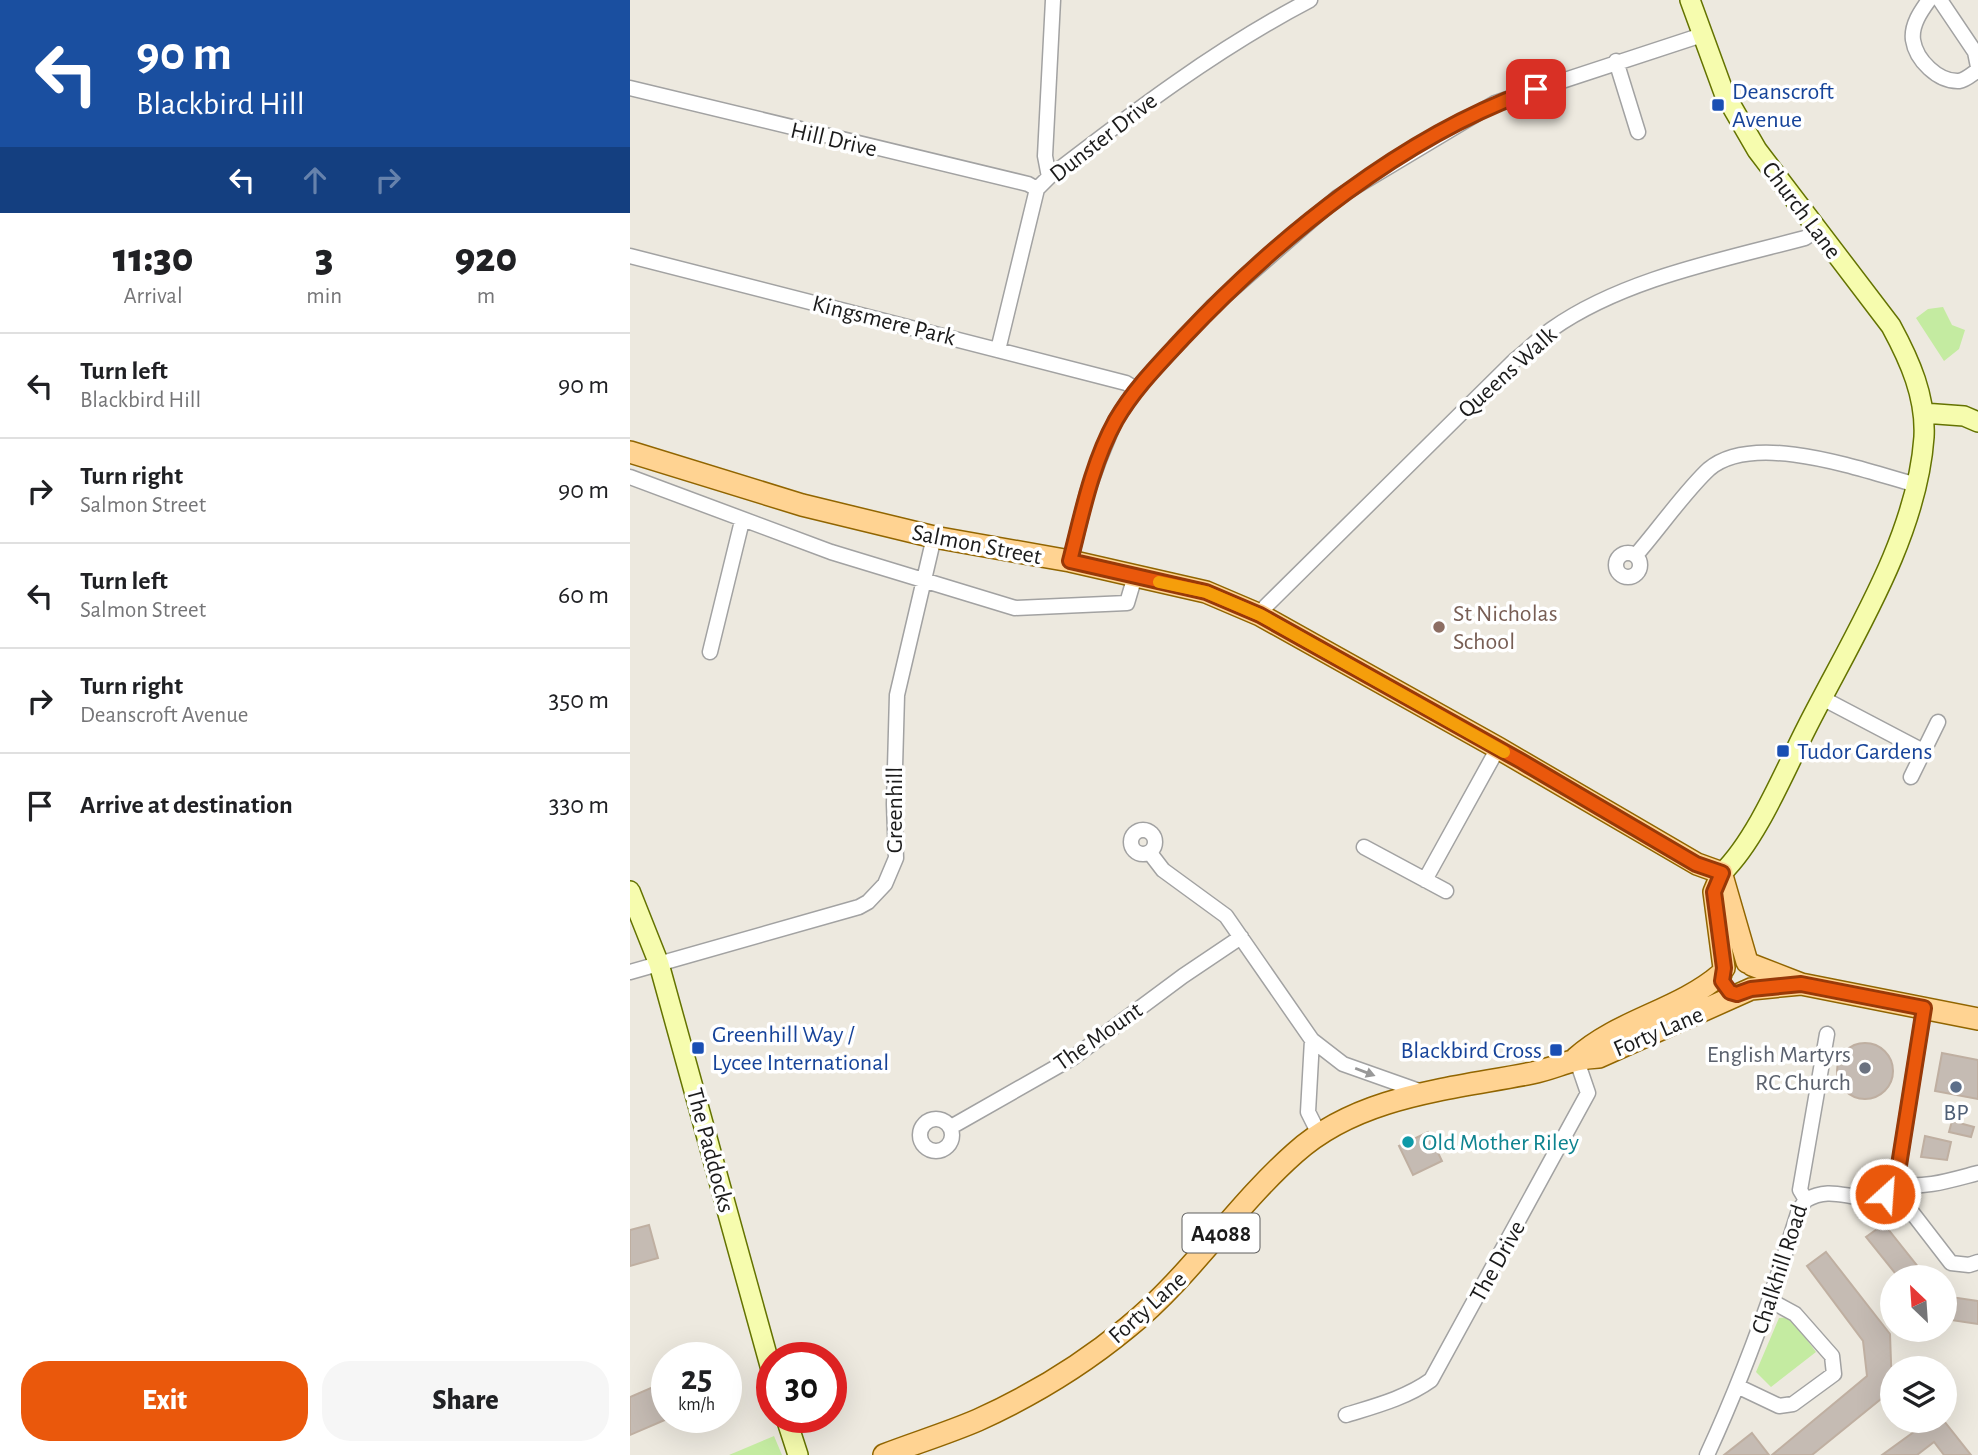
<!DOCTYPE html>
<style>
:root{--surface:#fff;--page:#f6f6f6;--text:#202124;--muted:#757577;--line:#e0e0e0;--accent:#ea580c}
body{margin:0;font-family:"Alegreya Sans",sans-serif;background:var(--page);color:var(--text);height:100vh;display:flex;flex-direction:column;font-size:26px;white-space:nowrap}
*{box-sizing:border-box;margin:0}
p{font-size:23px;color:var(--muted)}
.icon{flex:none;width:38px;height:38px;fill:none;stroke:currentColor;stroke-width:2;stroke-linecap:round;stroke-linejoin:round}
.map{position:relative;flex:1;overflow:hidden}
.drawer{display:flex;flex-direction:column;background:var(--surface);width:630px}
.drawer>*{flex:none}
.top-card{background:#1a4fa0;color:#fff;overflow:hidden}
.needle{width:46px;rotate:335deg}
.controls{position:absolute;left:1250px;top:1265px;display:grid;gap:14px}
.controls a{display:grid;place-items:center;width:77px;height:77px;border-radius:50%;background:var(--surface);box-shadow:0 7px 28px #0002;font-size:35px}
.speed{position:absolute;left:21px;top:1342px;display:flex;gap:14px;font-size:35px;font-weight:700;text-align:center}
.speed>*{display:grid;place-content:center;width:91px;height:91px;border-radius:50%;background:var(--surface);box-shadow:0 7px 28px #0002;line-height:1}
.speed small{font-size:18px;font-weight:400}
.speed .limit{border:10px solid #d22;background:#fff;color:#111}
.pin{position:absolute;display:grid;place-items:center;width:60px;height:60px;color:#fff;margin:-30px;border-radius:14px;box-shadow:0 4px 10px #0006}
.me{position:absolute;width:77px;margin:-38px;rotate:26deg;stroke-linejoin:round;filter:drop-shadow(0 0 5px #0008)}
.turn{display:flex;align-items:center;gap:24px;height:147px;padding:0 21px;font-size:32px}
.turn .icon{width:91px;height:91px;stroke-width:2.5}
.turn b{display:block;font-size:49px;line-height:60px}
.lanes{display:flex;align-items:center;height:66px;padding:0 21px;background:#0003;justify-content:center;gap:35px;direction:ltr}
.lanes .off{opacity:.35}
.eta{display:flex;justify-content:space-evenly;align-items:center;height:119px;text-align:center}
.eta b{font-size:42px;font-weight:800;line-height:49px}
.button{display:flex;gap:14px;margin-top:auto;padding:14px 21px}
.button a{flex:1;height:80px;border-radius:28px;background:var(--accent);color:#fff;font-size:28px;font-weight:800;line-height:80px;text-align:center}
.button a+a{background:var(--page);color:var(--text)}
ul{padding:0;list-style:none}
li{display:flex;align-items:center;gap:21px;height:105px;padding:0 21px;border-top:2px solid var(--line)}
li div{flex:1}
li b{display:block;font-size:26px}
li em{font-style:normal}
main{display:flex;flex:1;min-height:0}
.map>svg:first-child{display:block}
.grass{fill:#c4eba1}
.building{fill:#c5bbb3;stroke:#bfafa1;stroke-width:2}
.lines{fill:none;stroke-linecap:round;stroke-linejoin:round}
.street-casing{stroke:#a2a2a2;stroke-width:17}
.secondary-casing{stroke:#647300;stroke-width:22}
.primary-casing{stroke:#916500;stroke-width:24}
.street{stroke:#fff;stroke-width:14}
.secondary{stroke:#f6fcae;stroke-width:19}
.primary{stroke:#ffd392;stroke-width:21}
.oneway{fill:#989898}
.route-casing{stroke:#983908;stroke-width:18}
.route{stroke:#ea580c;stroke-width:12}
.slow{stroke:#f59e0b;stroke-width:12}
.transit-dot{fill:#1a4fb4;stroke:#fff;stroke-width:2.5}
.education-dot{fill:#8d6e63;stroke:#fff;stroke-width:2.5}
.worship-dot{fill:#6b7280;stroke:#fff;stroke-width:2.5}
.service-dot{fill:#5c6f8a;stroke:#fff;stroke-width:2.5}
.culture-dot{fill:#0f9aa8;stroke:#fff;stroke-width:2.5}
.labels{text-anchor:middle;stroke-width:7;stroke-linejoin:round;paint-order:stroke}
.shield{fill:#fff;stroke:#5f5f5f;stroke-width:2}
.shield-label{font-size:23px;font-weight:bold;fill:#1b1b1b}
.transit-label{font-size:24px;fill:#164399;stroke:#fff;text-anchor:start}
.street-label{font-size:24px;fill:#1b1b1b;stroke:#fff}
.education-label{font-size:24px;fill:#785e54;stroke:#fff;text-anchor:start}
.worship-label{font-size:24px;fill:#5b616d;stroke:#fff;text-anchor:end}
.service-label{font-size:24px;fill:#4e5e75;stroke:#fff}
.culture-label{font-size:24px;fill:#0d838f;stroke:#fff;text-anchor:start}
</style>
<main>
<section class="drawer">
<div class="top-card">
<div class="turn"><svg class="icon" aria-label="left" viewBox="0 0 24 24"><path d="M17 20v-9H6M10 6l-5 5 5 5"/></svg><div><b>90 m</b>Blackbird Hill</div></div>
<div class="lanes"><svg class="icon" aria-label="left" viewBox="0 0 24 24"><path d="M17 20v-9H6M10 6l-5 5 5 5"/></svg><svg class="icon off" aria-label="ahead" viewBox="0 0 24 24"><path d="M12 20V5M6 11l6-6 6 6"/></svg><svg class="icon off" aria-label="right" viewBox="0 0 24 24"><path d="M7 20v-9h11M14 6l5 5-5 5"/></svg></div>
</div>
<div class="eta">
<div><b>11:30</b><p>Arrival</p></div>
<div><b>3</b><p>min</p></div>
<div><b>920</b><p>m</p></div>
</div>
<ul>
<li><svg class="icon" aria-label="left" viewBox="0 0 24 24"><path d="M17 20v-9H6M10 6l-5 5 5 5"/></svg><div><b>Turn left</b><p>Blackbird Hill</p></div><em>90 m</em></li>
<li><svg class="icon" aria-label="right" viewBox="0 0 24 24"><path d="M7 20v-9h11M14 6l5 5-5 5"/></svg><div><b>Turn right</b><p>Salmon Street</p></div><em>90 m</em></li>
<li><svg class="icon" aria-label="left" viewBox="0 0 24 24"><path d="M17 20v-9H6M10 6l-5 5 5 5"/></svg><div><b>Turn left</b><p>Salmon Street</p></div><em>60 m</em></li>
<li><svg class="icon" aria-label="right" viewBox="0 0 24 24"><path d="M7 20v-9h11M14 6l5 5-5 5"/></svg><div><b>Turn right</b><p>Deanscroft Avenue</p></div><em>350 m</em></li>
<li><svg class="icon" aria-label="arrive" viewBox="0 0 24 24"><path d="M6 21V4h12l-3 4 3 4H6"/></svg><div><b>Arrive at destination</b></div><em>330 m</em></li>
</ul>
<div class="button"><a>Exit</a><a>Share</a></div>
</section>
<div class="map">
<svg width="1348" height="1455" viewBox="0 0 1348 1455">
<rect width="100%" height="100%" fill="#ede9df"/>
<!-- grass -->
<path class="grass" d="M1313,307L1322,325L1335,330L1329,349L1314,361L1286,318L1298,309Z
M1160,1317L1186,1352L1141,1387L1126,1372L1149,1318Z
M144,1436L152,1455H98H99Z"/>
<!-- building -->
<path class="building" d="M1207 1071a28 28 0 1 1 56 0a28 28 0 1 1-56 0Z
M1312,1053L1348,1060V1099L1305,1091Z
M1322,1121L1344,1127L1341,1137L1319,1132Z
M798,1132L812,1161L783,1175L769,1146Z
M1295,1136L1321,1142L1317,1160L1291,1157Z
M1254,1224L1297,1278H1269L1236,1237Z
M19,1225L28,1258L0,1266V1230Z
M1196,1252L1260,1334L1262,1390L1182,1455H1142L1237,1376L1233,1341L1177,1266Z
M1314,1296L1348,1301V1324L1314,1319Z
M37,1381V1419L0,1435V1397Z
M1299,1421H1314L1341,1455H1314L1304,1442L1287,1455H1252Z
M1122,1433L1139,1455H1094Z"/>
<g class="lines">
<defs>
<path id="street" d="M1299,0C1291,11 1281,25 1283,40C1286,60 1308,82 1329,81C1336,80 1342,74 1348,70
M1310,0L1345,52L1348,67
M986,61L1008,132
M0,88L398,184L407,189
M419,177L415,156L423,0
M0,256L496,383L506,389
M368,350L407,189L419,177C502,113 586,49 680,0
M0,477L201,552L385,608L497,603L505,576
M986 565a12 12 0 1 1 24 0a12 12 0 1 1-24 0Z
M1006,555C1028,530 1056,490 1079,469C1125,430 1235,471 1287,485
M440,561L457,493L469,460L485,421L506,389L582,307L708,197L865,103L1072,35
M630,615L636,606L885,360C898,350 909,338 922,329C993,279 1092,260 1175,238L1187,230
M80,652L112,521
M1192,698L1293,751
M1281,777L1308,722
M501 842a12 12 0 1 1 24 0a12 12 0 1 1-24 0Z
M734,847L816,891
M520,853L533,870L596,916L682,1040L713,1064L795,1093
M795,880L868,748
M0,972L229,907L238,902L255,884L266,858L264,804L267,695L304,537
M682,1040L678,1112L689,1134
M290 1135a16 16 0 1 1 32 0a16 16 0 1 1-32 0Z
M321,1127L444,1057L553,976L611,937
M1266,1184L1294,1008
M1176,1200C1210,1180 1232,1215 1266,1184C1294,1189 1321,1180 1348,1173
M1277,1206L1321,1263L1339,1265L1348,1262
M1109,1387L1149,1406L1163,1404L1204,1374L1202,1356L1165,1314L1141,1301
M716,1415C745,1406 776,1398 801,1380L958,1093L946,1058
M1077,1455C1114,1375 1143,1294 1169,1210L1176,1200L1170,1190L1197,1034"/>
<path id="secondary" d="M1060,0L1094,93L1127,150L1261,326C1280,361 1296,397 1294,437C1287,538 1222,638 1177,727C1154,772 1127,839 1092,873
M1293,413L1334,416L1348,422
M0,891L29,964L142,1373
M156,1418L168,1455"/>
<path id="primary" d="M0,452L172,505L304,537L440,561L576,592L630,615L868,748L1067,864L1092,873
M1092,873L1084,892L1094,968
M1093,879L1117,962
M1122,965L1171,984L1348,1019
M946,1058C988,1020 1048,1011 1091,974
M254,1455C285,1443 318,1433 348,1420C401,1396 452,1365 497,1328C561,1276 604,1207 665,1153C729,1095 822,1089 902,1073C927,1068 941,1058 969,1057L1121,989L1171,984"/>
</defs>
<!-- street casing -->
<use href="#street" class="street-casing"/>
<!-- secondary casing -->
<use href="#secondary" class="secondary-casing"/>
<!-- primary casing -->
<use href="#primary" class="primary-casing"/>
<!-- street -->
<use href="#street" class="street"/>
<!-- secondary -->
<use href="#secondary" class="secondary"/>
<!-- primary -->
<use href="#primary" class="primary"/>
</g>
<!-- one-way arrows -->
<defs><path id="oneway-solid" d="M-6-.8H1V-3.2L6.5 0L1 3.2V.8H-6Z" transform="scale(1.75)"/></defs>
<use class="oneway" href="#oneway-solid" transform="translate(735 1072) rotate(21)"/>
<g class="lines">
<defs>
<path id="route" d="M906,89C775,134 648,237 553,338C529,364 504,389 486,420C462,463 452,514 440,561L576,592L630,615L891,761L1066,864L1092,873L1084,892L1094,968L1092,981L1100,992L1107,994L1121,989L1171,984L1294,1008L1266,1184L1255,1194"/>
</defs>
<!-- route casing -->
<use href="#route" class="route-casing"/>
<!-- route -->
<use href="#route" class="route"/>
<!-- slow -->
<path class="slow" d="M529,582L576,592L630,615L874,752"/>
</g>
<!-- markers -->
<g class="transit-dot">
<rect x="1081" y="98" width="14" height="14" rx="3.5"/>
<rect x="1146" y="744" width="14" height="14" rx="3.5"/>
<rect x="61" y="1041" width="14" height="14" rx="3.5"/>
<rect x="919" y="1043" width="14" height="14" rx="3.5"/>
</g>
<circle class="education-dot" cx="809" cy="627" r="7"/>
<circle class="worship-dot" cx="1235" cy="1068" r="7"/>
<circle class="service-dot" cx="1326" cy="1087" r="7"/>
<circle class="culture-dot" cx="778" cy="1142" r="7"/>
<g class="labels">
<!-- shield labels -->
<rect class="shield" x="552.5" y="1213.5" width="77" height="39" rx="5"/>
<g class="shield-label">
<text x="591" y="1241">A4088</text>
</g>
<!-- transit labels -->
<g class="transit-label">
<text x="1102" y="99">Deanscroft<tspan x="1102" dy="28">Avenue</tspan></text>
<text x="1167" y="759">Tudor Gardens</text>
<text x="82" y="1042">Greenhill Way /<tspan x="82" dy="28">Lycee International</tspan></text>
<text x="912" y="1058" text-anchor="end">Blackbird Cross</text>
</g>
<!-- street labels -->
<g class="street-label">
<text transform="translate(473 137) rotate(-38)" y="8">Dunster Drive</text>
<text transform="translate(204 139) rotate(13)" y="8">Hill Drive</text>
<text transform="translate(1172 210) rotate(53)" y="8">Church Lane</text>
<text transform="translate(254 320) rotate(14)" y="8">Kingsmere Park</text>
<text transform="translate(877 372) rotate(-42)" y="8">Queens Walk</text>
<text transform="translate(347 544) rotate(11)" y="8">Salmon Street</text>
<text transform="translate(264 810) rotate(-90)" y="8">Greenhill</text>
<text transform="translate(1028 1031) rotate(-23)" y="8">Forty Lane</text>
<text transform="translate(468 1036) rotate(-35)" y="8">The Mount</text>
<text transform="translate(81 1150) rotate(75)" y="8">The Paddocks</text>
<text transform="translate(867 1261) rotate(-61)" y="8">The Drive</text>
<text transform="translate(1149 1269) rotate(-72)" y="8">Chalkhill Road</text>
<text transform="translate(517 1307) rotate(-42)" y="8">Forty Lane</text>
</g>
<!-- education labels -->
<g class="education-label">
<text x="823" y="621">St Nicholas<tspan x="823" dy="28">School</tspan></text>
</g>
<!-- worship labels -->
<g class="worship-label">
<text x="1221" y="1062">English Martyrs<tspan x="1221" dy="28">RC Church</tspan></text>
</g>
<!-- service labels -->
<g class="service-label">
<text x="1326" y="1120">BP</text>
</g>
<!-- culture labels -->
<g class="culture-label">
<text x="792" y="1150">Old Mother Riley</text>
</g>
</g>
</svg>
<div class="controls">
<a><svg class="needle" viewBox="-14 -14 28 28"><path d="M0-13l5 13h-10z" fill="#e53935"/><path d="M0 13l5-13h-10z" fill="#757577"/></svg></a>
<a><svg class="icon" aria-label="layers" viewBox="0 0 24 24"><path d="M12 4l9 5-9 5-9-5zM3 14l9 5 9-5"/></svg></a>
</div>
<div class="speed"><div>25<small>km/h</small></div><div class="limit">30</div></div>
<div class="pin" style="left:906px;top:89px;background:#d93025"><svg class="icon" aria-label="arrive" viewBox="0 0 24 24"><path d="M6 21V4h12l-3 4 3 4H6"/></svg></div>
<svg class="me" style="left:1255px;top:1194px" viewBox="-20 -20 40 40"><circle r="17" fill="#ea580c" stroke="#fff" stroke-width="3"/><path d="M0-11L8 9 0 5-8 9z" fill="#fff"/></svg>
</div>
</main>
